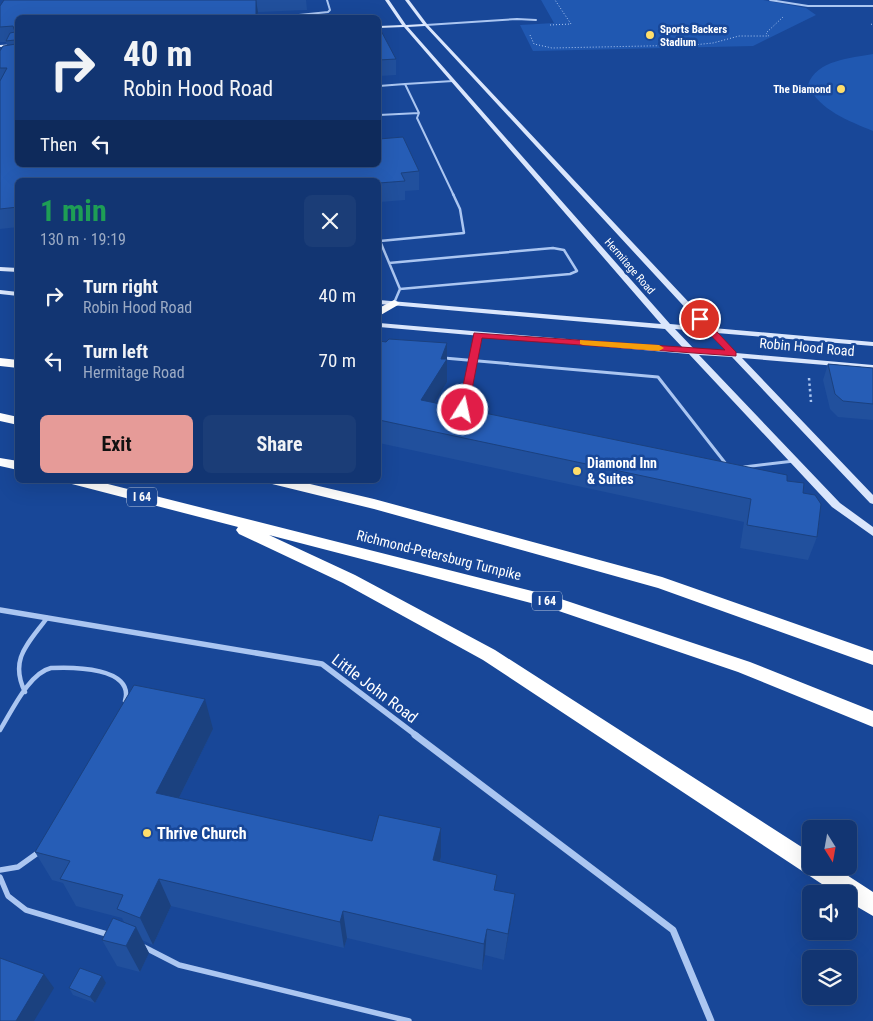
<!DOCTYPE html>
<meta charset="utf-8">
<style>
:root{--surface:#123572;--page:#1b3d77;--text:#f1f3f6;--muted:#9cabc4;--line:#315084;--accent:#e69b98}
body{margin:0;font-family:"Roboto Condensed",sans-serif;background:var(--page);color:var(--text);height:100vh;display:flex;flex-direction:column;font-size:19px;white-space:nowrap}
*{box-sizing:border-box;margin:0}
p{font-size:16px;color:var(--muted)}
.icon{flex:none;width:28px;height:28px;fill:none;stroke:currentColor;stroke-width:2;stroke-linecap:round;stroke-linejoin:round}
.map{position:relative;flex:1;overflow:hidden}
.side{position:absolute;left:15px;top:178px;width:366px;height:305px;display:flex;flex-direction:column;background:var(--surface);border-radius:8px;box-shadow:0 5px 20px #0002,0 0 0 1px var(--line)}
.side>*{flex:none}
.guide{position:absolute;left:15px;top:15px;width:366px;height:152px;border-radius:8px;box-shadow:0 5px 20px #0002,0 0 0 1px var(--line);background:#123572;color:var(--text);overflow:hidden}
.needle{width:32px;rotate:169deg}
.fabs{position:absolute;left:802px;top:820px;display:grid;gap:10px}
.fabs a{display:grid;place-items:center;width:55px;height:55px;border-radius:8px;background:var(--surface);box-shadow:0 5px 20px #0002,0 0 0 1px var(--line);font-size:25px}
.pin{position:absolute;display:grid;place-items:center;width:42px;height:42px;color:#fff;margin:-21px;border:2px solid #fff;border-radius:50%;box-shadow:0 1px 5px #0007}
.me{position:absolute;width:55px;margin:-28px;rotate:10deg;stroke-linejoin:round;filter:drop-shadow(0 0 4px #0008)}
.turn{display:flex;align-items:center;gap:18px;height:105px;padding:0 25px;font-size:22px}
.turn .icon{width:65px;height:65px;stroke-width:2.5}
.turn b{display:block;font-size:35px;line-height:42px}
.then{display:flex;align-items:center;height:48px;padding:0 25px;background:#0003;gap:10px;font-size:19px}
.round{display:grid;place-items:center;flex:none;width:52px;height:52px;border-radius:8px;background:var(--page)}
.headline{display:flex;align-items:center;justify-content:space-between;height:85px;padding:0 25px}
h1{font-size:30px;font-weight:700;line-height:38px;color:#1e9e55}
.action{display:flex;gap:10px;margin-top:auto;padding:10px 25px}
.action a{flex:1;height:58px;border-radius:8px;background:var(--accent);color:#111;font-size:20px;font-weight:700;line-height:58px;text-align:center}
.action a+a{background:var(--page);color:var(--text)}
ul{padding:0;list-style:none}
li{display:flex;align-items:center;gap:15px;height:65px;padding:0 25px}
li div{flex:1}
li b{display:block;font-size:19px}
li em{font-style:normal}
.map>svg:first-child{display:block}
.green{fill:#2058b1}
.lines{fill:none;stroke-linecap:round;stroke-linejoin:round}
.path-far1{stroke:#abc6f1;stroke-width:1;stroke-dasharray:1 2;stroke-linecap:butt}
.path{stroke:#abc6f1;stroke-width:2.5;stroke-dasharray:2.5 3;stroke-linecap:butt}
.lane-far4{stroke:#abc6f1;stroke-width:2}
.lane-far3{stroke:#abc6f1;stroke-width:2.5}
.lane-far2{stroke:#abc6f1;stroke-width:3}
.lane-far1{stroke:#abc6f1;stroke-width:4.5}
.lane{stroke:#abc6f1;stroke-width:5.5}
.street-far1{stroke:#abc6f1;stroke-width:5.5}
.street{stroke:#abc6f1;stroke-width:7}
.secondary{fill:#dae6fc;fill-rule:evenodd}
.highway{fill:#fff;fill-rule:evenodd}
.wall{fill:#21509d}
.shaded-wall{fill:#1b417f}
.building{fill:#265db6;stroke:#1b417f}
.route{fill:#e11d48;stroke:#92132f}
.slow{fill:#f59e0b}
.poi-dot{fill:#ffde6b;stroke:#184798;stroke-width:2}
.labels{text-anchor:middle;stroke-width:5;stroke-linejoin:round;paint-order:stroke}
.far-poi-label{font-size:11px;font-weight:bold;fill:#fff;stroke:#184798;text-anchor:start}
.far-street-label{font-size:11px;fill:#fff;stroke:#184798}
.shield{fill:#184798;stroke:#bac8e0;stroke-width:1}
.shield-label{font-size:12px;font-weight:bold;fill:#fff}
.street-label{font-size:14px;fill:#fff;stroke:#184798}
.poi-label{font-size:14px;font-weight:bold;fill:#fff;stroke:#184798;text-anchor:start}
.near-street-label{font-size:16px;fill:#fff;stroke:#184798}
.near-poi-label{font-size:16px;font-weight:bold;fill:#fff;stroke:#184798;text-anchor:start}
</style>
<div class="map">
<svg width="873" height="1021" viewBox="0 0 873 1021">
<rect width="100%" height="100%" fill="#184798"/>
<!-- green -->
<path class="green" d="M541,0H763L806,8L816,15L753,46L533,51L520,25L554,23Z
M873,54V131C849,121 819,110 808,85C816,60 851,58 873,54Z"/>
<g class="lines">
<!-- path-far1 -->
<path class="path-far1" d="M871,24L873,25
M550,25L571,24L555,0
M530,35L534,44L552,48L693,45L713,43L739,36H769L766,33L783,17"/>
<!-- path -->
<path class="path" d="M809,378L811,402"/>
<!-- lane-far4 -->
<path class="lane-far4" d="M770,0L808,6H873
M270,18L328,12L330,10L327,0
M426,25L517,19L536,20
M453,81L405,84L419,113L417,118L454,196
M379,86L405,84
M379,115L419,113"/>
<!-- lane-far3 -->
<path class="lane-far3" d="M389,263L553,248L564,250L577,271L570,274L400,289
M394,303L400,289L380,241L464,233L460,209L453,194"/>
<!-- lane-far2 -->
<path class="lane-far2" d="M444,358L658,377L726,464
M464,410L478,335
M744,467L794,461"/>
<!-- lane-far1 -->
<path class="lane-far1" d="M25,692C9,659 28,644 47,618
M0,730C12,711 29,673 51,668C72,667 135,667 125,701"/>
<!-- lane -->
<path class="lane" d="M0,870L18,867L39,852
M0,877L8,896L26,910L110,935
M142,946L179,965L409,1021"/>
<!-- street-far1 -->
<path class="street-far1" d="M0,610L322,664L417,736"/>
<!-- street -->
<path class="street" d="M415,735L673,930L711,1021"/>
<!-- secondary -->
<path class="secondary" d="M385,0H389L406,25L423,24L405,0H409L427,24L713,328L873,342V346L717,333L736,353L873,365V369L742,358L873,495V504L870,503L732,357L699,355L840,503L873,527V536L832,507L689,354L379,327V323L684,349L665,329L379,304V300L661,324L404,27L379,28V26L402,25ZM425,26L703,327L670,324L408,27ZM675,329L708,332L727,352L694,349Z
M18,44V46L0,47V45Z
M0,267L18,268V272L0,271Z
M0,290L18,292V296L0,294Z"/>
<!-- highway -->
<path class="highway" d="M394,300L400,303L398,305L379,316V308Z
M0,358L18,360V368L0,366Z
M0,413L18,417V425L0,421Z
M0,458L18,461V470L0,466Z
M66,480H92L552,596L750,662L873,711V727L738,672L550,608L269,535L355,575L495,650L811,853V866H833L873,892V916L849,902V894H837L483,660L343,583L239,534L236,530L238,527L68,483Z
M266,480H293L374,499L662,577L873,651V665L658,588L374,509L268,483Z"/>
</g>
<!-- wall -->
<path class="wall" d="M4,0H306L307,10L258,12L257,18H18L419,171V190L405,191V200L380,202V211H379V180H18V227L0,229V51L7,45L6,42H0V6Z
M379,27L396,59V75L379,76Z
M379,341L386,342L447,343V382L434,402L787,481L803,493L817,537L808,560L740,548L744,522L379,443Z
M828,364L873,368V420L838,417L830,409L823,380Z
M213,729L179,798L441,857L440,861L496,890L515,894L511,921L504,960L485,955L482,970L347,938L344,948L171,906L153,945L142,940L149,953L140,972L117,966L102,940L124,922L122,918L76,906L63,883L52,880L35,852Z
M106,983L95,1003L73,995L69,988Z"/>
<!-- shaded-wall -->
<path class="shaded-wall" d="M256,0L258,12L257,18H256Z
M447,343V382L422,422L421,400L441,359Z
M205,699L213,729L167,822L156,793Z
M441,828V857L433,888V860Z
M159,879L171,906L153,945L140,918Z
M515,894L511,921L504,960L508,934Z
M343,911L347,938L344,948L340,922Z
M136,927L149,953L140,972L126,946Z
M487,929L485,955L482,970L484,944Z
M44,974L54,988L34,1021H16Z
M102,976L106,983L95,1003L90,997Z"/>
<!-- building -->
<path class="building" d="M4,0H256V18H18V165H379V139L403,137L419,171L401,173L405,181L379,183V180H18V207L0,209V81L7,68H0V51L3,46L16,44L15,40L6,41L10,33L15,32L13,26L0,27V6Z
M379,27L396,59L379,60Z
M389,339L447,343L441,359H447L421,400L787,475V481L804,483L803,493L815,495L821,504L817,537L747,525L751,499L379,420V341L386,342Z
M828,364L873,368V404L843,401L835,394Z
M134,685L205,699L156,793L372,841L379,815L441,828L433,860L497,875L494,890L515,894L508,934L487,929L484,944L343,911L340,922L159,879L140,918L117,909L123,895L60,879L70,861L35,852Z
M113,918L136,927L126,946L102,940Z
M0,958L44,974L16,1021H0Z
M80,968L102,976L90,997L69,988Z"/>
<!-- route -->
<path class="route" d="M697,317H703L736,352V356L482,338L468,410L463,413L458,410L474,333L725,350L697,321Z"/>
<!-- slow -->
<path class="slow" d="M580,340L659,345L664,348L659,351L583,345L580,344Z"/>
<!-- markers -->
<g class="poi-dot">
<circle cx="650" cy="35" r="5"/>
<circle cx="841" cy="89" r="5"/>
<circle cx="577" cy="471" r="5"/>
<circle cx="147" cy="833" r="5"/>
</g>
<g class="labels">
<!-- far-poi labels -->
<g class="far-poi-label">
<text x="660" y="33">Sports Backers<tspan x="660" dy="13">Stadium</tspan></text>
<text x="831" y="93" text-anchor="end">The Diamond</text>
</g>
<!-- far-street labels -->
<g class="far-street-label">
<text transform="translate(630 266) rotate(49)" y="4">Hermitage Road</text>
</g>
<!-- shield labels -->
<g class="shield">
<rect x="127" y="487.5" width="30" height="19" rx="4"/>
<rect x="532" y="591.5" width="30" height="19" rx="4"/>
</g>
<g class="shield-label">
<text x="142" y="501">I 64</text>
<text x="547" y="605">I 64</text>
</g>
<!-- street labels -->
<g class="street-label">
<text transform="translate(807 347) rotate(5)" y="5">Robin Hood Road</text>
<text transform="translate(439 555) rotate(14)" y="5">Richmond-Petersburg Turnpike</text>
</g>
<!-- poi labels -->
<g class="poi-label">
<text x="587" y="468">Diamond Inn<tspan x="587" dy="16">&amp; Suites</tspan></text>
</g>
<!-- near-street labels -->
<g class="near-street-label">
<text transform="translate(375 688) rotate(37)" y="6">Little John Road</text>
</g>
<!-- near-poi labels -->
<g class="near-poi-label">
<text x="157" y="839">Thrive Church</text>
</g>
</g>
</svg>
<div class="fabs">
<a><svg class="needle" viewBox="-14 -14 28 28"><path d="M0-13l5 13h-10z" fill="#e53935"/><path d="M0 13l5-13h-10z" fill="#9cabc4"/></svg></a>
<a><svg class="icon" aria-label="sound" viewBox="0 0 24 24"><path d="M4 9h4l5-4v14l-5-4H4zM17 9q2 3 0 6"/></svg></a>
<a><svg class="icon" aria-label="layers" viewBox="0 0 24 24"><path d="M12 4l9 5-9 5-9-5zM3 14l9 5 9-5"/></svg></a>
</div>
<div class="pin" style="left:700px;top:319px;background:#d93025"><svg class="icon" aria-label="arrive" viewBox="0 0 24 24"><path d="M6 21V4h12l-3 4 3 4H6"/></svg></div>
<svg class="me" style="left:463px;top:410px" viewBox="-20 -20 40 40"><circle r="17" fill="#e11d48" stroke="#fff" stroke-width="3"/><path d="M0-11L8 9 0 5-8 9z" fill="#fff"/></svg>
<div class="guide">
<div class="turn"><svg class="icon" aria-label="right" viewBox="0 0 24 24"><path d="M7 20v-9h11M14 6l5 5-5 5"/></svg><div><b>40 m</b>Robin Hood Road</div></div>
<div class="then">Then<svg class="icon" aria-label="left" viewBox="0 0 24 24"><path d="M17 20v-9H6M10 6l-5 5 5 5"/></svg></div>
</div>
<section class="side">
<div class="headline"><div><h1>1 min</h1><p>130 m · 19:19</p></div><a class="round"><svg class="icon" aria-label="close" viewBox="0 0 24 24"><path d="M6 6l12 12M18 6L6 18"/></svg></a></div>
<ul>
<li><svg class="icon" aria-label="right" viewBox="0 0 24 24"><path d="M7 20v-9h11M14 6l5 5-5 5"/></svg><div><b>Turn right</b><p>Robin Hood Road</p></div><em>40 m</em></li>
<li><svg class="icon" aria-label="left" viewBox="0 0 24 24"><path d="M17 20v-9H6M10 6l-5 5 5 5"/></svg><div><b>Turn left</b><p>Hermitage Road</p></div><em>70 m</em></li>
</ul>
<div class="action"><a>Exit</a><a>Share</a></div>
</section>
</div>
